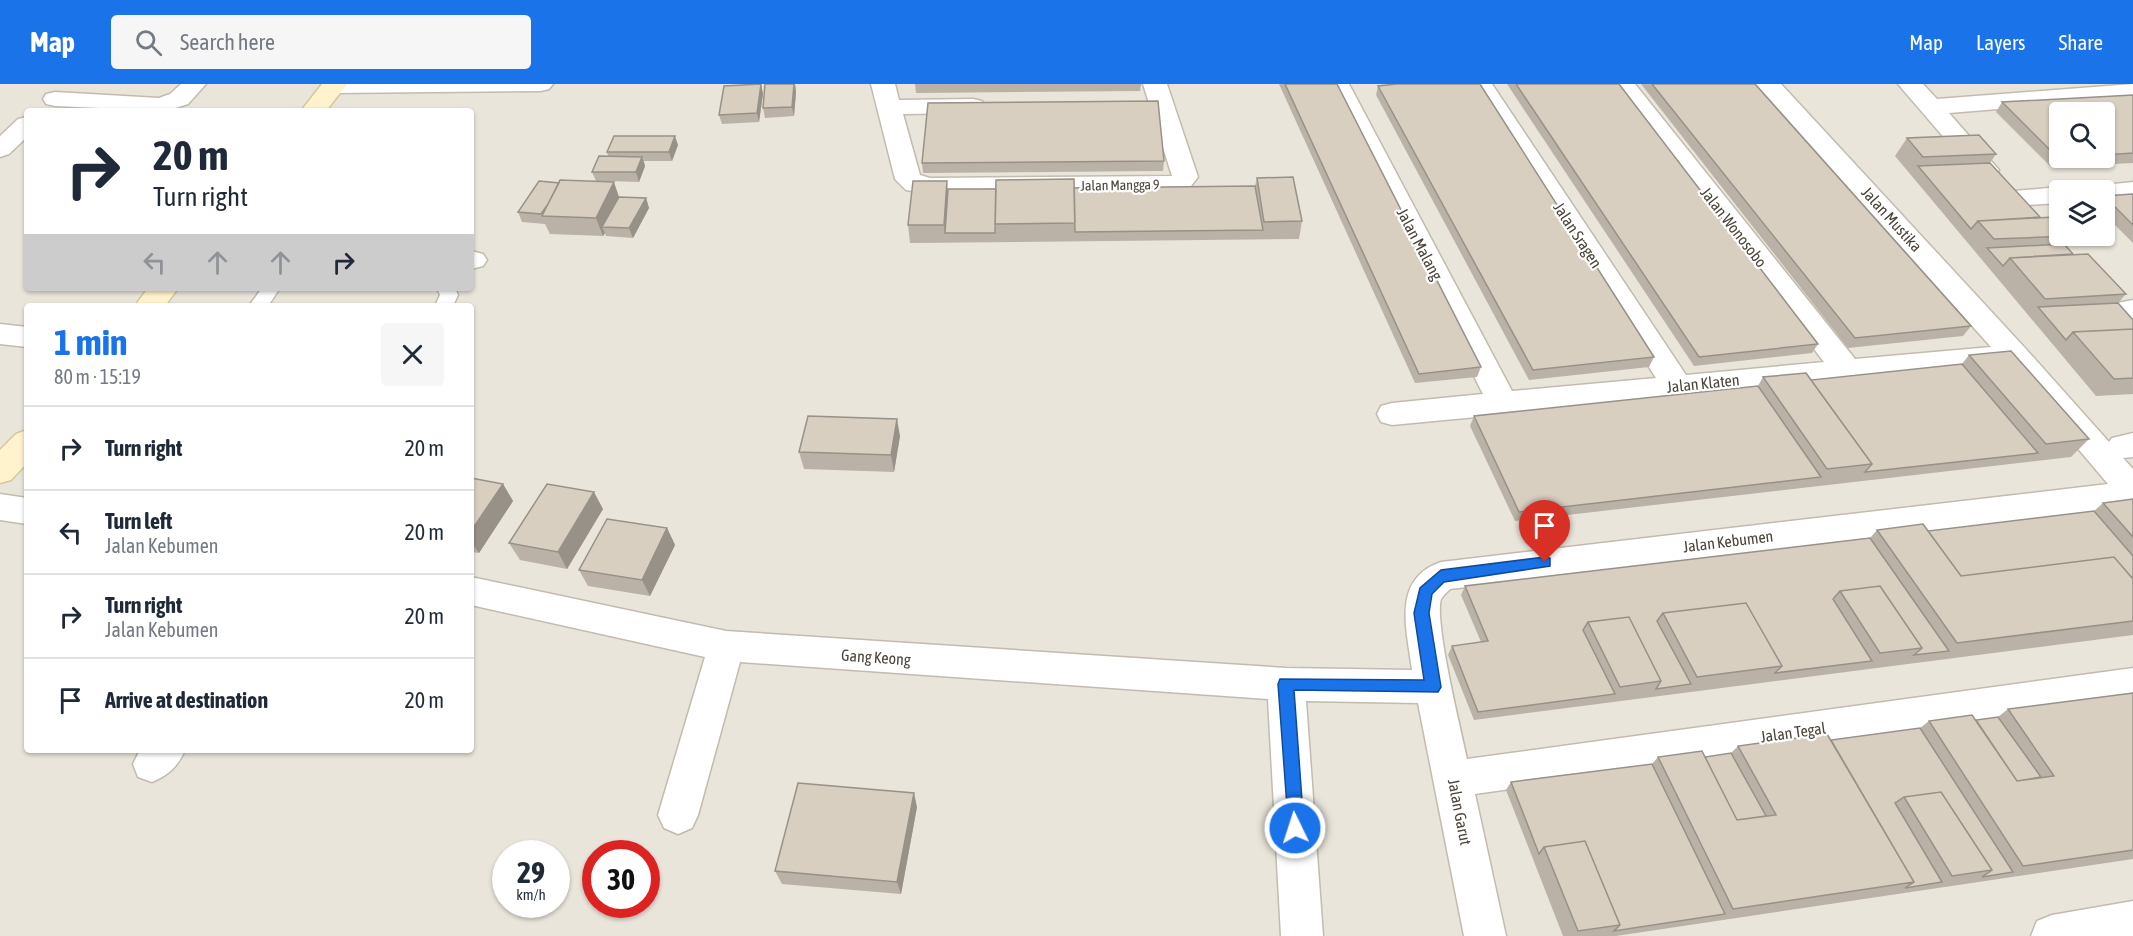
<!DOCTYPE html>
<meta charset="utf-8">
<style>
:root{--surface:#fff;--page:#f6f6f7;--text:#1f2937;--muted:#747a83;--line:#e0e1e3;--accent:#1a73e8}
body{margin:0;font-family:"Asap Condensed",sans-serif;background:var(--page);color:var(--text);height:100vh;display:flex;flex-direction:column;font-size:22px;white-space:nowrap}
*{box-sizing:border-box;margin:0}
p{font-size:20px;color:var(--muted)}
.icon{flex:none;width:33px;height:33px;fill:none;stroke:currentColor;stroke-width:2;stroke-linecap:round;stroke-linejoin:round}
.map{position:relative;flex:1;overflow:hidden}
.sheet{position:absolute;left:24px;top:219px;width:450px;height:450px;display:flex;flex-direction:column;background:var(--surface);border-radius:6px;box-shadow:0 2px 4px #0004}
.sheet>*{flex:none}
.guide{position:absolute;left:24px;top:24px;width:450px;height:183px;border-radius:6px;box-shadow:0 2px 4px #0004;background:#fff;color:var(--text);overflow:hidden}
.buttons{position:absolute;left:2049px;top:18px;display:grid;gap:12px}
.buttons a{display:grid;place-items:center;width:66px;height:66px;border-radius:6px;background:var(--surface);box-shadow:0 2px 4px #0004;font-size:30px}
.speed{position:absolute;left:492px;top:756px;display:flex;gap:12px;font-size:30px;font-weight:700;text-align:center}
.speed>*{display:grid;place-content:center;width:78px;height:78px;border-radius:50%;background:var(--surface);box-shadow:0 2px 4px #0004;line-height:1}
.speed small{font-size:15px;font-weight:400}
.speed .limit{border:9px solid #d22;background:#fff;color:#111}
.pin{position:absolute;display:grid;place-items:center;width:51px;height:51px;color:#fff;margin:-62px -26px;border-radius:50% 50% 50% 0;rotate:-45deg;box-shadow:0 0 6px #0007}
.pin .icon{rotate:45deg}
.me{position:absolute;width:66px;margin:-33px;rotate:356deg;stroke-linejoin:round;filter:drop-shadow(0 0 4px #0008)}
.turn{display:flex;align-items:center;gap:21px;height:126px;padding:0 30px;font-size:27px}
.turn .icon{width:78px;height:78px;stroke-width:2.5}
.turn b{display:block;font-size:42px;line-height:51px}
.lanes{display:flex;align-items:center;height:57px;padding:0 30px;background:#0003;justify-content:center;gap:30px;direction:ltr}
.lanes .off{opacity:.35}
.round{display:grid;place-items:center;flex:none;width:63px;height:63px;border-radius:6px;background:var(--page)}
.headline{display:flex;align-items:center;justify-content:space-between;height:102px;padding:0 30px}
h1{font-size:36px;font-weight:700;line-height:45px;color:var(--accent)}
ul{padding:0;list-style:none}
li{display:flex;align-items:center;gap:18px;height:84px;padding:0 30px;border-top:2px solid var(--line)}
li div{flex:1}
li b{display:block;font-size:22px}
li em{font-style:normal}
header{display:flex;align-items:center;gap:36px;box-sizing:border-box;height:84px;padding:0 30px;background:var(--accent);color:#fff}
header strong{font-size:28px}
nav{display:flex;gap:33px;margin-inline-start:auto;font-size:21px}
.search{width:420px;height:54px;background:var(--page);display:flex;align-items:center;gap:15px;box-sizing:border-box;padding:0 21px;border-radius:6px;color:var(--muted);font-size:22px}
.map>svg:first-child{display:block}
.residential{fill:#eae5da;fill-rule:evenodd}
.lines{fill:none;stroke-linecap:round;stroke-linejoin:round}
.lane-casing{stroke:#c2bbae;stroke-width:3}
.street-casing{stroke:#c2bbae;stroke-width:3}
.secondary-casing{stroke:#d6c79b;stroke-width:3}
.lane{fill:#fff;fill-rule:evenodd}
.street{fill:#fff;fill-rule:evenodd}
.secondary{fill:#fff3cd;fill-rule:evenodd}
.wall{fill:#bab2a6;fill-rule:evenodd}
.shaded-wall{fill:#979187}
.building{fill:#d8cfc1;stroke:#979187;stroke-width:1.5}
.route{fill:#1a73e8;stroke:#114b97;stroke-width:1.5}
.labels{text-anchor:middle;stroke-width:4.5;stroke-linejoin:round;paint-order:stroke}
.far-street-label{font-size:14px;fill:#4b4439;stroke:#fff}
.street-label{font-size:16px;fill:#4b4439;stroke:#fff}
</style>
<header>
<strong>Map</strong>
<div class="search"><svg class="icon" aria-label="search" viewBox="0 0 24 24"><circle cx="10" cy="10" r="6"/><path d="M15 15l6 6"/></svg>Search here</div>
<nav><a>Map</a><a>Layers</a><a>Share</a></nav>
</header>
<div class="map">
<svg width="2133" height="852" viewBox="0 0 2133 852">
<rect width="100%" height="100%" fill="#f6f3ec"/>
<!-- residential -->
<path class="residential" d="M0,0H2133V852H0ZM27,27H471V204H27ZM2060,28H2104V74H2060ZM2060,106H2104V152H2060ZM27,222H471V666H27ZM506,770H556V820H506ZM596,770H646V820H596Z"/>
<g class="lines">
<defs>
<path id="lane" d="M262,204H280L268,222H249Z
M437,204H455L458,211L453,222H435L440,211Z"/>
<path id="street" d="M181,0H206L188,20L166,27L55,22L46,20L43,15L46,10L55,8L159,14L170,10Z
M323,0H553L549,5L541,7L334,9L326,7Z
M871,0H895L899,16L973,15L982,17L985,22L982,27L973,29L903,30L920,91L930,94L1172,92L1143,0H1167L1198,93L1188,106L1179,108L930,110L906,106L895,95Z
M1325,0H1349L1512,307L1656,294L1468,0H1492L1686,291L1824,278L1611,0H1635L1855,275L1991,263L1756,0H1781L2025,264L2109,358L2112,354L2133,349V373L2123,374L2133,385V423L1450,505C1447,508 1443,512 1441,515C1434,538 1461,646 1467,675L2133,584V616L1475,710L1506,852H1464L1418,619L1306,617L1323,852H1281L1268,615L740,578L698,731L692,744L678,750L664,744L658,731L705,573L471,521V493L726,547L1286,584L1412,586C1407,546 1391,495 1441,478L2108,400L2008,282L1392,341L1381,338L1377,330L1381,322L1392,319L1483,310Z
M1898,0H1923L1937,15L2133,0V14L1949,29L1999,86L1995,92L1986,94L1977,92Z
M27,33V53L9,70L0,73V52L18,35Z
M2133,98V114L2104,116V106H2092L2095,102Z
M2060,103L2070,106H2060V119L2011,122L2002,120L1998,114L2002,108Z
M471,167L483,170L487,176L483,182L471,185Z
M2133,216V236L2117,238L2107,235L2103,228L2107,221Z
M0,240L27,243V263L0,260Z
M0,410L27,414V440L0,436Z
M140,666H185C178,682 169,691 152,698L138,693L133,680Z
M2133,817V852H2031L2037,837L2052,831Z"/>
<path id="secondary" d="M322,0H347L326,27H301Z
M148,204H178L165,222H135Z
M27,346V379L11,396L0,399V366L16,350Z"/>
</defs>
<!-- lane casing -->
<use href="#lane" class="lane-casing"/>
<!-- street casing -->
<use href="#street" class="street-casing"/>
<!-- secondary casing -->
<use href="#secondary" class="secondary-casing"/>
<!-- lane -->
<use href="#lane" class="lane"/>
<!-- street -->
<use href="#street" class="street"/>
<!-- secondary -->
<use href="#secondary" class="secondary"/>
</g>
<!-- wall -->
<path class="wall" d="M761,0L763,10L759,38L722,40L719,31Z
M795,0L796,8L794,32L765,34L763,24Z
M915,0H1141L1140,7L916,9Z
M1279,0H1337L1481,283L1477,293L1415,299Z
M1507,0H1619L1818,260L1812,269L1694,282Z
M1641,0H1755L1971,242L1963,252L1848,264Z
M1378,2L1654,273L1649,283L1529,296L1376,11Z
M2133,11V79L2051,83L1996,28L2002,18ZM2104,28V74H2060Z
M1907,54L1996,70L1990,79L2040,133L2071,152L2064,160L2073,170L2126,210L2118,219L2133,236V310L2096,312L1895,72Z
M678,61L672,77H644L645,82L639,98L609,97L619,113L646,114L649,124L633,154L606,152L605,149L603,152L550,150L545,140L522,138L518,128L559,99L596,97L592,88L608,72L607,68Z
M1164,77L1163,87L923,89L922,79Z
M1257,94L1302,137L1299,155L910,159L908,141L948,105L1255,102Z
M2133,110V159L2104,130V112Z
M1969,271L2089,355L2071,373L1515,437L1470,342L1474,332L1758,302L1763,293L1811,296L1962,280Z
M900,352L894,388L804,385L799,368Z
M471,394L503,400L513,417L479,469L471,468Z
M2133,415V551L1474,636L1448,571L1452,562L1481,558L1461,511L1465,502L1870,454L1877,446L1928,447L2094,427L2103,419Z
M603,425L567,485L520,476L509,459Z
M667,444L675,461L650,512L588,502L579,486Z
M2133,609V775L1616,852H1563L1506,706L1511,698L1652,680L1658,673H1705L1731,669L1738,662L1831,656L1920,644L1929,637L1976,636L1998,633L2008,625Z
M917,723L901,810L782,800L775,787Z"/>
<!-- shaded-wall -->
<path class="shaded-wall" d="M761,0L763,10L759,38L757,29Z
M795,0L796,8L794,32L792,23Z
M675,52L678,61L672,77L669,68Z
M642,73L645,82L639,98L636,88Z
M947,97L948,115L945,149L944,141Z
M614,98L620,116L602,143L605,149L603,152L596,134Z
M646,114L649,124L633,154L629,144Z
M897,335L900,352L894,388L891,371Z
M503,400L513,417L479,469L471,458V447Z
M594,408L603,425L567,485L558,468Z
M667,444L675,461L650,512L642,496Z
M914,709L917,723L901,810L897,798Z"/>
<!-- building -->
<path class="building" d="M761,0L757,29L719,31L724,2Z
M765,0H794L792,23L763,24Z
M1285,0H1337L1481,283L1419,290Z
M1397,0H1480L1654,273L1533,286L1378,2Z
M1516,0H1619L1818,260L1699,273Z
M1652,0H1755L1971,242L1855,254Z
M2133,11V69L2104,71V28H2060V74H2063H2058L2002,18Z
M1158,17L1164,77L922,79L928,19Z
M1979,51L1996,70L1923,73L1907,54Z
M614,52H675L669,68H607Z
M599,72L642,73L636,88H592Z
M1990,79L2040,133L1978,137L1971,145L1918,82Z
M1293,93L1302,137L1264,138L1257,94Z
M1074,95L1075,139L995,140L996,96Z
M560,96L614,98L596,134L542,132Z
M539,97L559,99L548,120L541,130L518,128Z
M913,97H947L944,141H908Z
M1255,102L1263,146L1075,148L1074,104Z
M948,105H996L995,149H945Z
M2133,110V141L2104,112Z
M619,113L646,114L629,144L602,143Z
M2054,133L2060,139V152H2071L1994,155L1978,137Z
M2064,160L2073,170L2010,174L2003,182L1987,164Z
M2088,170L2126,210L2045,215L2010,174Z
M2118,219L2133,236V245L2073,248L2066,256L2038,223Z
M2133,245V294L2114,295L2073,248Z
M2011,267L2089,355L2046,360L1969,271Z
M1962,280L2038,369L1865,388L1872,380L1811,296Z
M1806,289L1872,380L1827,385L1763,293Z
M1758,302L1821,393L1519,428L1474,332Z
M808,332L897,335L891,371L799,368Z
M471,394L503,400L471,447Z
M547,400L594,408L558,468L509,459Z
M2133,415V453L2103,419Z
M2094,427L2133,472V495L2114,473L1961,492L1928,447Z
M607,435L667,444L642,496L579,486Z
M1923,440L1961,492L2114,473L2133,495V537L1957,559L1877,446Z
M1870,454L1949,567L1914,571L1922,564L1880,502L1840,507L1833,515L1872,577L1775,589L1782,582L1746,519L1663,529L1657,537L1691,600L1656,605L1661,597L1629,533L1588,538L1583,546L1615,610L1478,628L1452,562L1488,557L1465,502Z
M1880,502L1922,564L1880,569L1840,507Z
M1746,519L1782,582L1697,593L1663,529Z
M1629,533L1661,597L1620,603L1588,538Z
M2133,609V766L2023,782L1929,637L1972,631L2017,697L2054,692L2008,625Z
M1998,633L2041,693L2017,697L1976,636Z
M1920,644L2013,788L1982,793L1992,786L1941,708L1904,713L1895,719L1942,798L1905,804L1914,798L1831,656Z
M1827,650L1914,798L1733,825L1658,673L1702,667L1737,736L1776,731L1738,662Z
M1731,669L1766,732L1737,736L1705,673Z
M1652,680L1725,830L1614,847L1620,841L1585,757L1544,763L1539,770L1511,698Z
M798,699L914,709L897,798L775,787Z
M1941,708L1992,786L1952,792L1904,713Z
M1585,757L1620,841L1578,847L1544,763Z"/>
<!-- route -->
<path class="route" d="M1545,473L1550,474V482L1444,498L1432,510L1429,529L1441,603L1438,608L1294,606L1304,744L1301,750L1295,752L1289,750L1278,600L1280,595L1424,596L1414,529L1420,504L1441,486Z"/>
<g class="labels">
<!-- far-street labels -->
<g class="far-street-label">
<text transform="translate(1120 101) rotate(-1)" y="5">Jalan Mangga 9</text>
</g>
<!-- street labels -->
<g class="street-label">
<text transform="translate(1892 135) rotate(48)" y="6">Jalan Mustika</text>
<text transform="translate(1734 143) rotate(52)" y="6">Jalan Wonosobo</text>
<text transform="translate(1578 151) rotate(57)" y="6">Jalan Sragen</text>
<text transform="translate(1420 160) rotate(62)" y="6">Jalan Malang</text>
<text transform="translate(1703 299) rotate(-6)" y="6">Jalan Klaten</text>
<text transform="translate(1728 457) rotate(-7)" y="6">Jalan Kebumen</text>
<text transform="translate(876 573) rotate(4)" y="6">Gang Keong</text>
<text transform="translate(1793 648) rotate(-8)" y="6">Jalan Tegal</text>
<text transform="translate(1460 728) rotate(79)" y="6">Jalan Garut</text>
</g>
</g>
</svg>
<div class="buttons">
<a><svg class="icon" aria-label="search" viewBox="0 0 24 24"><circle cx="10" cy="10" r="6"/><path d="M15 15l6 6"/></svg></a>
<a><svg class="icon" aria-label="layers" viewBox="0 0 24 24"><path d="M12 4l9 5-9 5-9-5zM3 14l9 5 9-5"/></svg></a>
</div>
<div class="speed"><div>29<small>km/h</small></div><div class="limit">30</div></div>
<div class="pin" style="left:1545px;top:478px;background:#d93025"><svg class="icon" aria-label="arrive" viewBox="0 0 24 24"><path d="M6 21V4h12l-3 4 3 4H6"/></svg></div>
<svg class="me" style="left:1295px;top:744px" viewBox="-20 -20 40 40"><circle r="17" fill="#1a73e8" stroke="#fff" stroke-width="3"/><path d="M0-11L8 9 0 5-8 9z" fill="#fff"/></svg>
<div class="guide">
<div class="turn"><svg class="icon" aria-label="right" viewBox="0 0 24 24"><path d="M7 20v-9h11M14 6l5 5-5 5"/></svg><div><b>20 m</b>Turn right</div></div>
<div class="lanes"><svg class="icon off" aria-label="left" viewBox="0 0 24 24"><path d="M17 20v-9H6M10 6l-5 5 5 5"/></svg><svg class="icon off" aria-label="ahead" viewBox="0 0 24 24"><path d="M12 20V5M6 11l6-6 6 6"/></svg><svg class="icon off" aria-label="ahead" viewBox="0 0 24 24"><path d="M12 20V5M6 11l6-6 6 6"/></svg><svg class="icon" aria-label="right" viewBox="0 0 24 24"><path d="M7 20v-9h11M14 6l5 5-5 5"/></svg></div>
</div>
<section class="sheet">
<div class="headline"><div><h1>1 min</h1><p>80 m · 15:19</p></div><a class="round"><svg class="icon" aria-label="close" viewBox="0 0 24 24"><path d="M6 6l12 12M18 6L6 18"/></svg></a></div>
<ul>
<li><svg class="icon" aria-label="right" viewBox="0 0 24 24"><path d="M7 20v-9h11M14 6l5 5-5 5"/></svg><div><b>Turn right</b></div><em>20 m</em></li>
<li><svg class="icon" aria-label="left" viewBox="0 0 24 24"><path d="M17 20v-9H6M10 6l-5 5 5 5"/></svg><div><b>Turn left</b><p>Jalan Kebumen</p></div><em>20 m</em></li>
<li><svg class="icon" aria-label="right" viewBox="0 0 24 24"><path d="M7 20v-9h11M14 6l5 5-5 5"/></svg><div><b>Turn right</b><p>Jalan Kebumen</p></div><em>20 m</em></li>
<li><svg class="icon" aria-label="arrive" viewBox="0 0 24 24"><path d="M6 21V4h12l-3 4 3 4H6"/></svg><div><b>Arrive at destination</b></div><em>20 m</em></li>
</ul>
</section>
</div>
